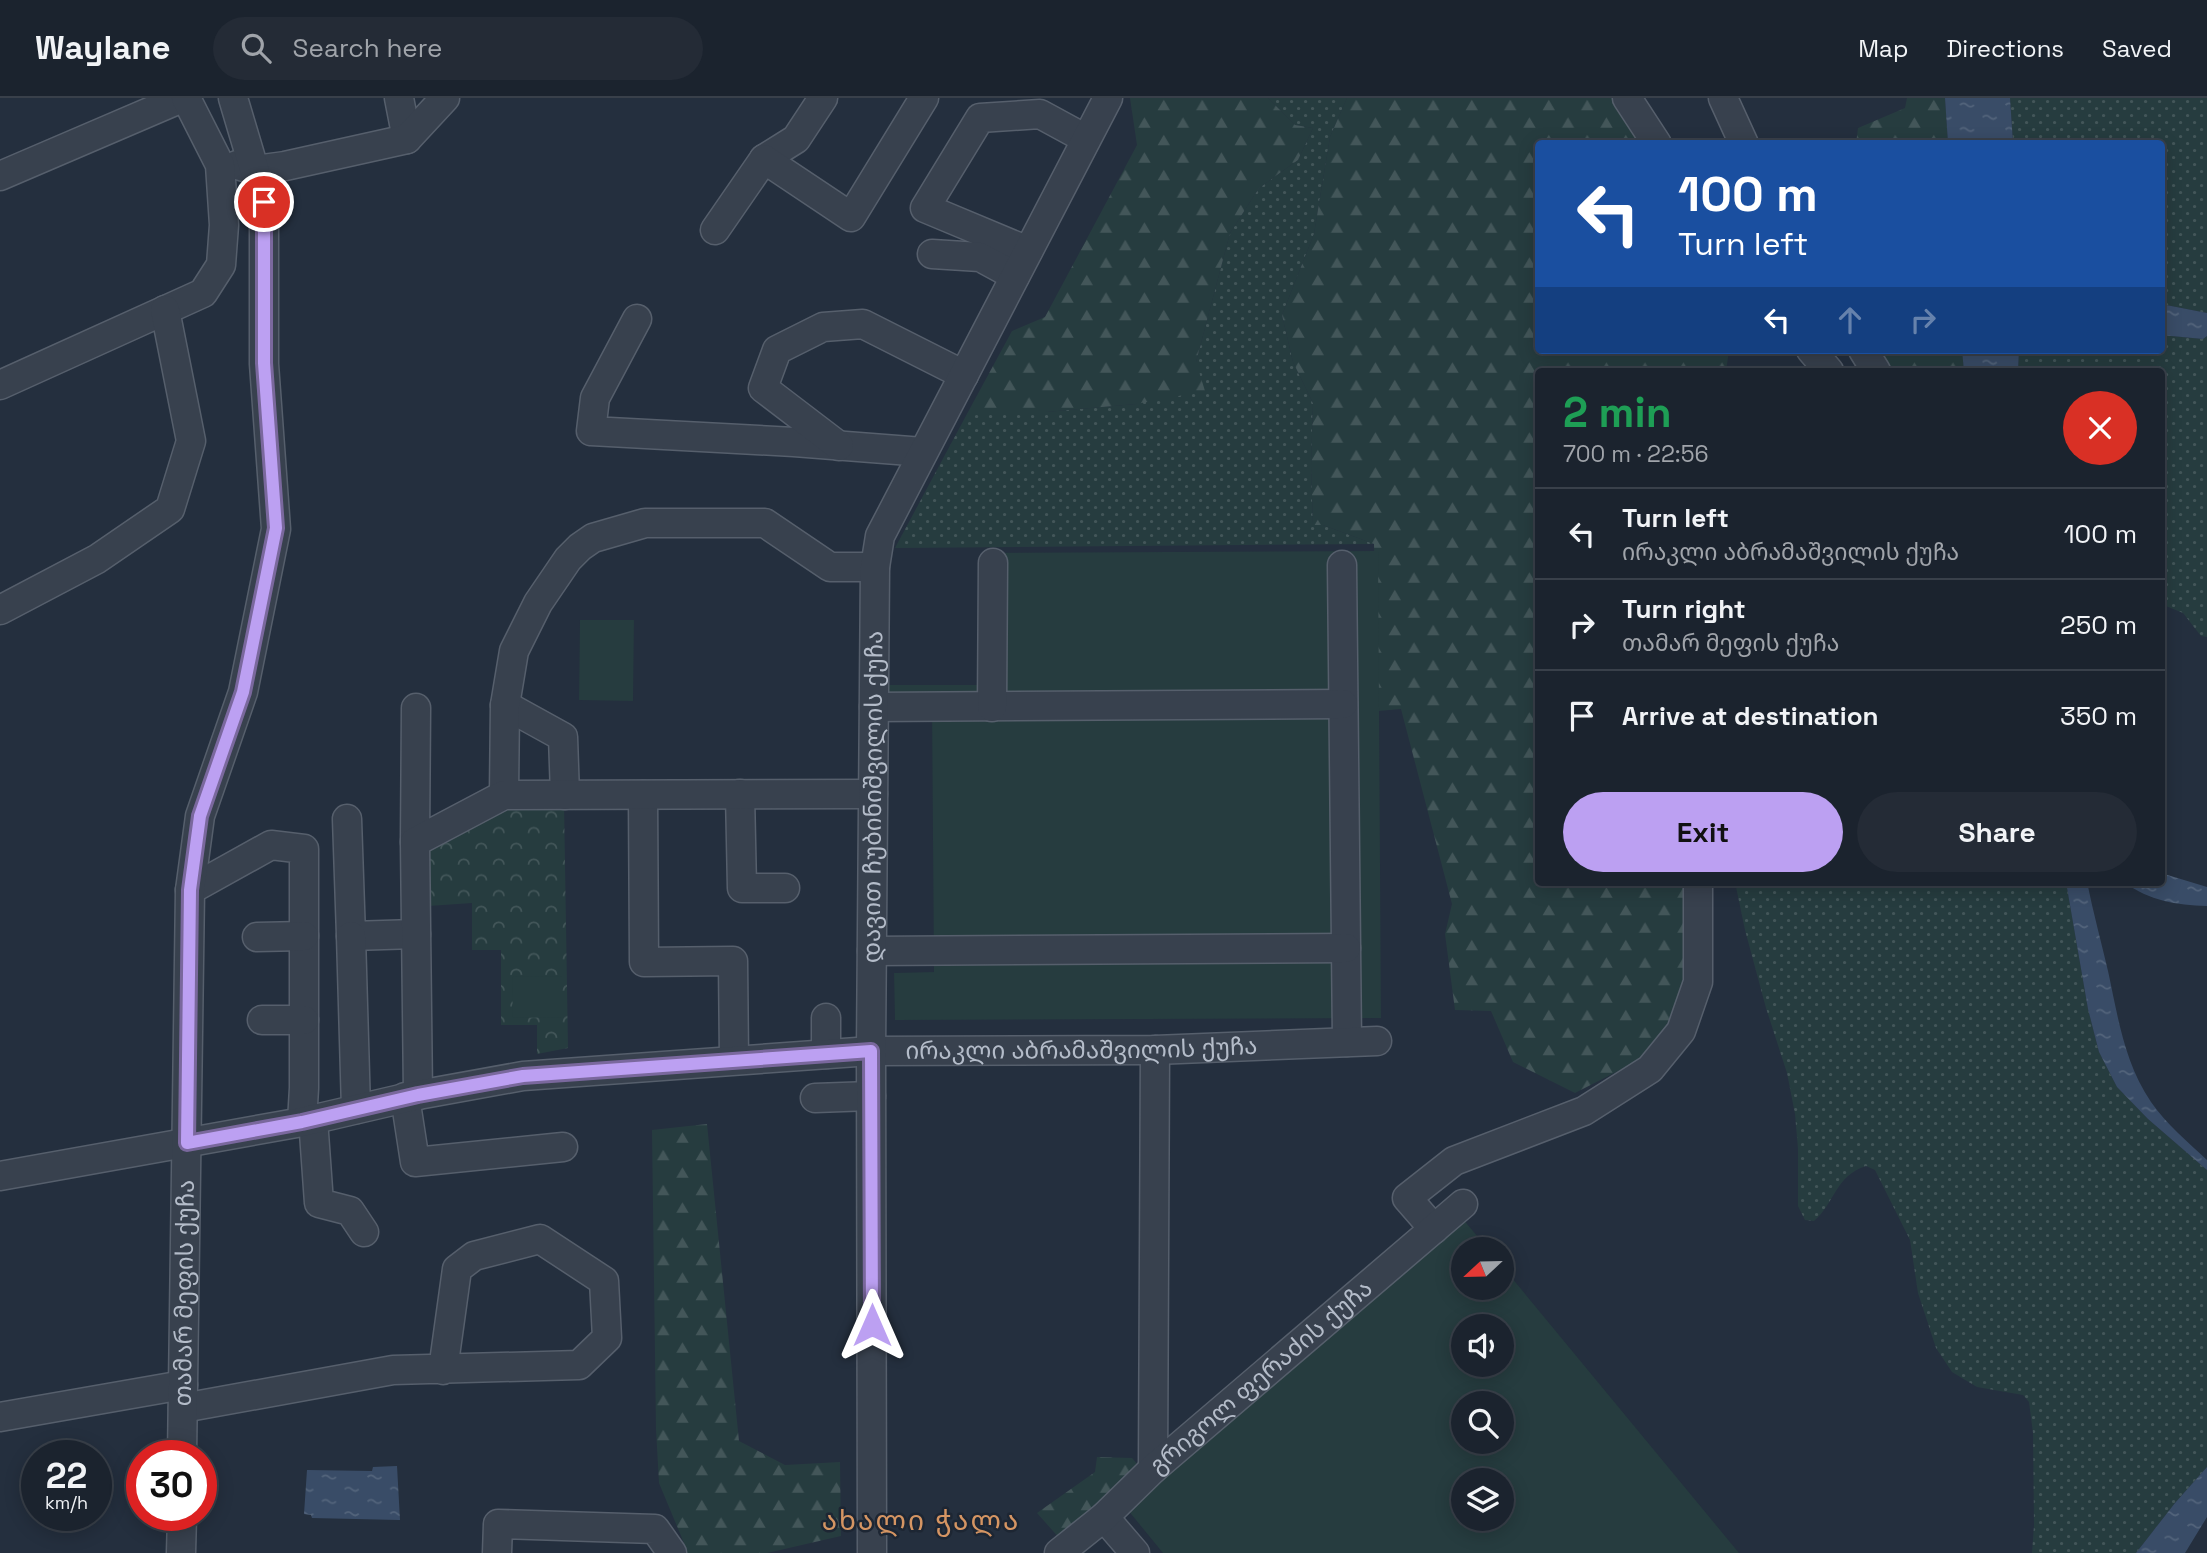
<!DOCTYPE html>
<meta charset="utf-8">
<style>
:root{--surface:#1b232e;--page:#242b36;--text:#f1f3f6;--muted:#a0a4aa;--line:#39404a;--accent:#bca0f2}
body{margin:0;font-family:"Space Grotesk","Noto Sans Georgian",sans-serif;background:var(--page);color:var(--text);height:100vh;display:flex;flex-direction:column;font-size:26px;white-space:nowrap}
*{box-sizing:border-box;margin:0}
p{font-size:23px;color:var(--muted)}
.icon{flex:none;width:38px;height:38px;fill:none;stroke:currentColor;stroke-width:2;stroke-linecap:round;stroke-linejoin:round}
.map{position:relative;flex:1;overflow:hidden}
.details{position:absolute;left:1535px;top:270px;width:630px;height:518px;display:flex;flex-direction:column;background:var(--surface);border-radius:7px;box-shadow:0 4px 18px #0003,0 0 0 2px var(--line)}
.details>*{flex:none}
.guide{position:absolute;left:1535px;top:42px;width:630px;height:214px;border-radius:7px;box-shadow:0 4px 18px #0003,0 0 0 2px var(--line);background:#1a4fa0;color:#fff;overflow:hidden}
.needle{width:46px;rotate:248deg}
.fabs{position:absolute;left:1451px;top:1139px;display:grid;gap:14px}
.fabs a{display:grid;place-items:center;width:63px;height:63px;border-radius:50%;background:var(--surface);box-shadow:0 4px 18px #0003,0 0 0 2px var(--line);font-size:35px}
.speed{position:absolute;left:21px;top:1342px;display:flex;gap:14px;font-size:35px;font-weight:700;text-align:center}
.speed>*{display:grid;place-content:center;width:91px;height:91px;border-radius:50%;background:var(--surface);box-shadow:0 4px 18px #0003,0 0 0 2px var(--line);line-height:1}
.speed small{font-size:18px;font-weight:400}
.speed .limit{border:10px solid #d22;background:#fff;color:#111}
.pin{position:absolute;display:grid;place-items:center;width:60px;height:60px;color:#fff;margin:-30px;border:4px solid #fff;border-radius:50%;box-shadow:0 2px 7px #0007}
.me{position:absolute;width:77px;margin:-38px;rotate:0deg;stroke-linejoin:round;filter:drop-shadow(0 0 5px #0008)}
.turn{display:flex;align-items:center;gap:24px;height:147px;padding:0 28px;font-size:32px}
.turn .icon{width:91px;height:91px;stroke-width:2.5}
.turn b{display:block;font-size:49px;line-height:60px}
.lanes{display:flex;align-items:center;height:66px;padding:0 28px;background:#0003;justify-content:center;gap:35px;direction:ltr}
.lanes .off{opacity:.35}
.round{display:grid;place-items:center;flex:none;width:74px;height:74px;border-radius:37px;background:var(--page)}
.overview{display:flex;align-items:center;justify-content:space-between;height:119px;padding:0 28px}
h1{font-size:42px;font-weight:600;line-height:52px;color:#1e9e55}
.action{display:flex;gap:14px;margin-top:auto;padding:14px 28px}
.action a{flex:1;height:80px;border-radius:42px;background:var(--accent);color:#111;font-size:28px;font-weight:600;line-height:80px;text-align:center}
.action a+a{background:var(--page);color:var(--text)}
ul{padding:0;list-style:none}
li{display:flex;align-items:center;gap:21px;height:91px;padding:0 28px;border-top:2px solid var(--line)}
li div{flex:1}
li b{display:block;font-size:26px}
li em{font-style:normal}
header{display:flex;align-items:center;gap:42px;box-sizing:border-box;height:98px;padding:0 35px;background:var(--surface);border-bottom:2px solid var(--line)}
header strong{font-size:33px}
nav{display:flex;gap:38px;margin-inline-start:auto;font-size:24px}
.search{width:490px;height:63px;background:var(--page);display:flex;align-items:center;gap:18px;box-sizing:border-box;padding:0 24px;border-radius:38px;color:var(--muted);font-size:26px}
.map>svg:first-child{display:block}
.grass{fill:url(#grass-dots)}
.forest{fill:url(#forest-firs)}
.park{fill:url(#park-crowns)}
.pitch{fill:#263c3f;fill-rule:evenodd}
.water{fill:url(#water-ripples)}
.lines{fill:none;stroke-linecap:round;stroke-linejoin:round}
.minor-casing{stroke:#565f6c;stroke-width:31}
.minor{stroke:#38414e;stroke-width:28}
.route-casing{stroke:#7a689d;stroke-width:18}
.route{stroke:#bca0f2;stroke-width:12}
.labels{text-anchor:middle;stroke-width:5;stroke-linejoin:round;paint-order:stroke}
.street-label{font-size:24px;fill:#b4bcc9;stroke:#1d2633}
.quarter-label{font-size:28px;letter-spacing:2px;fill:#d59563;stroke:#1d2633}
</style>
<header>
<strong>Waylane</strong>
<div class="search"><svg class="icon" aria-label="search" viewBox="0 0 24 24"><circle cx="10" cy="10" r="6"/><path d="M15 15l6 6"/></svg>Search here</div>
<nav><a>Map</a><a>Directions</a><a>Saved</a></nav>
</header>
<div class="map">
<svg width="2207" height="1455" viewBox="0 0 2207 1455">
<defs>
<pattern id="grass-dots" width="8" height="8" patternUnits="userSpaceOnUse" patternTransform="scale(1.75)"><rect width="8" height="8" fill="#263c3f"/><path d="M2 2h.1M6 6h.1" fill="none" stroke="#435659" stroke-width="1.8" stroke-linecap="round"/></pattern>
<pattern id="forest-firs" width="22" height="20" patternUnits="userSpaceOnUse" patternTransform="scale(1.75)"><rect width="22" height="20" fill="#263c3f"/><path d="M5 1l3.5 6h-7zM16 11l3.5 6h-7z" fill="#435659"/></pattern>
<pattern id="park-crowns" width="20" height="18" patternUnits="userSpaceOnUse" patternTransform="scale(1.75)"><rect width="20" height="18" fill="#263c3f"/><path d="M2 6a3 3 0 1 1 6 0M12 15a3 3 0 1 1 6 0" fill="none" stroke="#435659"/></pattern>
<pattern id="water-ripples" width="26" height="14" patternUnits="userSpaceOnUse" patternTransform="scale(1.75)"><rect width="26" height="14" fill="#394c67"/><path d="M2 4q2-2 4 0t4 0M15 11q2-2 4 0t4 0" fill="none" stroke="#53647b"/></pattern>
</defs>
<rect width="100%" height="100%" fill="#242f3e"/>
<!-- grass -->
<path class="grass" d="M1268,0H1347L1330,39L1314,136L1282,217L1293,264L1313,305L1311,368L1313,427H1323L1374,446L895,450L968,314H1046L1136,306L1196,264L1230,135L1259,90L1298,62L1313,30L1295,27Z
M2010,0H2207V215L2161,206V46L2013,45Z
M2161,237L2203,241L2207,238V539L2201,538L2183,515L2161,506V273H2018L2019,252H2161Z
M1735,784H2066L2088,911L2099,954L2117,989L2148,1021L2207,1072V1369L2175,1405L2136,1455H2032L2034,1427L2033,1335L2029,1304L2023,1297L1977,1289L1952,1274L1936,1250L1918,1195L1910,1142L1875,1072L1866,1068C1835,1078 1835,1105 1814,1123L1805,1122L1798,1108V1051L1795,1016L1787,975L1766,910L1745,832Z"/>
<!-- forest -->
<path class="forest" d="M1130,0H1268L1295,27L1313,30L1298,62L1259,90L1230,135L1196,264L1205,293L1136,306L1046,314H968L1012,233L1045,219L1137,47Z
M1347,0H1621L1648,45L1538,46V252H1729L1726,273H1538V784H1688L1685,899L1657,953L1575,995L1513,964L1491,913L1455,912L1445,836L1452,806L1401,611L1378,613L1374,446L1323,427H1313L1311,368L1313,305L1293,264L1282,217L1314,136L1330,39Z
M1907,0H1945L1948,45L1856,46L1858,30L1905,10Z
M1884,252H1962L1964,270L1885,273Z
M707,1026L739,1343L785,1367L840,1364L841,1438L767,1455H685L684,1445L659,1385L656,1331L652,1032Z
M1097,1359L1132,1360L1138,1367L1061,1442L1037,1415L1095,1374Z"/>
<!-- park -->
<path class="park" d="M503,703L564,705L568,950L537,956V927H501V852H472V805L428,808L426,748Z"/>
<!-- pitch -->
<path class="pitch" d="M1378,453L1381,920L895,922L894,875L934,874L932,609L889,603V587H983L982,455Z
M580,522H634L633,603L579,602Z
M562,878V919L513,920L512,879Z
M1462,1120L1488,1151L1463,1152V1190H1502V1168L1739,1455H1163L1127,1411ZM1463,1228H1502V1267H1463ZM1463,1306H1502V1344H1463ZM1463,1382H1502V1421H1463Z"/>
<!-- water -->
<path class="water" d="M1945,0H2010L2013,45H1948Z
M2161,206L2207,215V238L2203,241L2161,237Z
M1962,252H2019L2018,273H1964Z
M2161,775L2207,789V808C2176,807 2150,803 2124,784H2161Z
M2066,784H2087C2093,814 2101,843 2108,873C2118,919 2124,964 2151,1004C2166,1026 2188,1044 2207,1062V1072L2148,1021L2117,989L2099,954L2088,911Z
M397,1368L400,1422L312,1420L311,1417L304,1416L307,1372L372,1373L373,1369Z
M2207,1369V1419L2185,1455H2136L2175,1405Z"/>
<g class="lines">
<defs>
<g id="minor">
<path d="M399,0L407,41"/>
<path d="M1627,0L1657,46"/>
<path d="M1723,0L1744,46"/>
<path d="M764,61L796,41L823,0"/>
<path d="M237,67L255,72L285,68L407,41L445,0"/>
<path d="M0,78L182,0"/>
<path d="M715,132L764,61L851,119L924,0"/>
<path d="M1028,153L925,110L980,20L1040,16L1086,41"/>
<path d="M932,156L980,159L1015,178"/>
<path d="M637,221L595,300L591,333L794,344L923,354"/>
<path d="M1811,252L1829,273"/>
<path d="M1863,252L1876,273"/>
<path d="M0,287L203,195L221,167L224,127L220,67L186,0"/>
<path d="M839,348L763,290L777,252L823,229L863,226L964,277"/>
<path d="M1342,467L1347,944"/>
<path d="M0,512L97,461L170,411L191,343L165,212"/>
<path d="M505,607L563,639L565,697"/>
<path d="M874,609L1343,606"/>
<path d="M992,609L993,465"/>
<path d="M740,696L742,790H785"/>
<path d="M504,697L505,607L514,553L538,505L568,461L580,449L593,440L645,425H765L830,469H875"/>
<path d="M643,697L644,864L733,863L734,962"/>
<path d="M347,721L351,838L416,836"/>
<path d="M415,744L416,610"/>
<path d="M190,792L271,747L304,751V990L302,1024"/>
<path d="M351,838L356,1011"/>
<path d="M257,839L304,838"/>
<path d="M872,853L1346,850"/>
<path d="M826,920V956"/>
<path d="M262,922H304"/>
<path d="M418,997L415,744L504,697L873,696"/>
<path d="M405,999L415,1064L563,1049"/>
<path d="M815,1000L871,998"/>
<path d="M313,1021L319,1105L350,1113L364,1134"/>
<path id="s1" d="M0,1078L302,1024L418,997L523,978L871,953L1155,952L1377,943"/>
<path d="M1434,1131L1407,1100L1454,1063L1584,1013L1650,971L1681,933L1698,884V784"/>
<path d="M183,1310L393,1272L579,1267L607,1240L604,1183L540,1141L474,1158L457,1171L443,1272"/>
<path d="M0,1319L183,1287"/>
<path id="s2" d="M182,1358L190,792L200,718L243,594L276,431L264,266V104L233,0"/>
<path d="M1153,1371L1155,952"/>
<path d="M1104,1419L1135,1455"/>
<path d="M181,1455L182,1418"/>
<path d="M497,1455L498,1426L655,1431L672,1455"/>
<path id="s3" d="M872,1455L871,953L875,469L880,438L1108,0"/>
<path id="s4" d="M1059,1455L1104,1419L1153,1371L1463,1106"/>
</g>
</defs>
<!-- minor casing -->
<use href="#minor" class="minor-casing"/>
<!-- minor -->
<use href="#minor" class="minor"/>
</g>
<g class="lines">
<defs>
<path id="route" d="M264,104V265L276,430L243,594L200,718L190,792L187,1045L302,1024L418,997L523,978L871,953L872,1227"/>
</defs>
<!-- route casing -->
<use href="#route" class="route-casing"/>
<!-- route -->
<use href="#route" class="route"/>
</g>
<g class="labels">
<!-- street labels -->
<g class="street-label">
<text dy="8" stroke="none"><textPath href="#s3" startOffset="756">დავით ჩუბინიშვილის ქუჩა</textPath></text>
<text dy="8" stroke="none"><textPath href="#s1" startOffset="1092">ირაკლი აბრამაშვილის ქუჩა</textPath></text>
<text dy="8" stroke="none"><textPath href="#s2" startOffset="163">თამარ მეფის ქუჩა</textPath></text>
<text dy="8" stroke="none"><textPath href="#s4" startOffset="268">გრიგოლ ფერაძის ქუჩა</textPath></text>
</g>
<!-- quarter labels -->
<g class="quarter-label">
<text x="921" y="1432">ახალი ჭალა</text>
</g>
</g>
</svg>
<div class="fabs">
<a><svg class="needle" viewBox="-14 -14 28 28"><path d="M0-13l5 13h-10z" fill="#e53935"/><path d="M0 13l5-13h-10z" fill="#a0a4aa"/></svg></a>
<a><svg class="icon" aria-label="sound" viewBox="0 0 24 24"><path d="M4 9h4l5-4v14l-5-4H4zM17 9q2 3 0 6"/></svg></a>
<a><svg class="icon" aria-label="search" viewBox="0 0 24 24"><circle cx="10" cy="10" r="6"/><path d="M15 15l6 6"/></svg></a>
<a><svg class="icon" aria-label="layers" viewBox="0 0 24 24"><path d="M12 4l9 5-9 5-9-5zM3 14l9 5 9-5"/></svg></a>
</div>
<div class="speed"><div>22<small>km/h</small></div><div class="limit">30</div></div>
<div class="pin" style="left:264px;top:104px;background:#d93025"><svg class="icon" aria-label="arrive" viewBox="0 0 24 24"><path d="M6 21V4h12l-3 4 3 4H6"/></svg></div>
<svg class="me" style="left:872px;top:1227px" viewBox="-20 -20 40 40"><path d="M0-17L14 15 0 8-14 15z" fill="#bca0f2" stroke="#fff" stroke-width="4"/></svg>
<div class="guide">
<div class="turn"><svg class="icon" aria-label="left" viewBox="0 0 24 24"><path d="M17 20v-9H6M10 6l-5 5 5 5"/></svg><div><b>100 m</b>Turn left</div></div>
<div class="lanes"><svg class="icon" aria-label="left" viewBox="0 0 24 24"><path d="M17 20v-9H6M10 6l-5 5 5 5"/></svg><svg class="icon off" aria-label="ahead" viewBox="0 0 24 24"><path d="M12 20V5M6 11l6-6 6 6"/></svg><svg class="icon off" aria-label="right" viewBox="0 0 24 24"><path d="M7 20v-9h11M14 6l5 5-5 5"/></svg></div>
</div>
<section class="details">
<div class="overview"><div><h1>2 min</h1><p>700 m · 22:56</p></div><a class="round" style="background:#d93025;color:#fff"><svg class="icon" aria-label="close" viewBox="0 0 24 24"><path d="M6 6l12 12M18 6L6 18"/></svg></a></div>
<ul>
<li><svg class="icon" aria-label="left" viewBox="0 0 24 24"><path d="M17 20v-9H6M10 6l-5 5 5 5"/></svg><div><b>Turn left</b><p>ირაკლი აბრამაშვილის ქუჩა</p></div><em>100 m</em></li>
<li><svg class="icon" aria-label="right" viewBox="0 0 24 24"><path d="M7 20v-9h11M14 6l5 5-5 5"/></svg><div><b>Turn right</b><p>თამარ მეფის ქუჩა</p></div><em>250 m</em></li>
<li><svg class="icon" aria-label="arrive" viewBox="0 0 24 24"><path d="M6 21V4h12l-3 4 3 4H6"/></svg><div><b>Arrive at destination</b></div><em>350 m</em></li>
</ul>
<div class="action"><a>Exit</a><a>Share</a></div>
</section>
</div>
